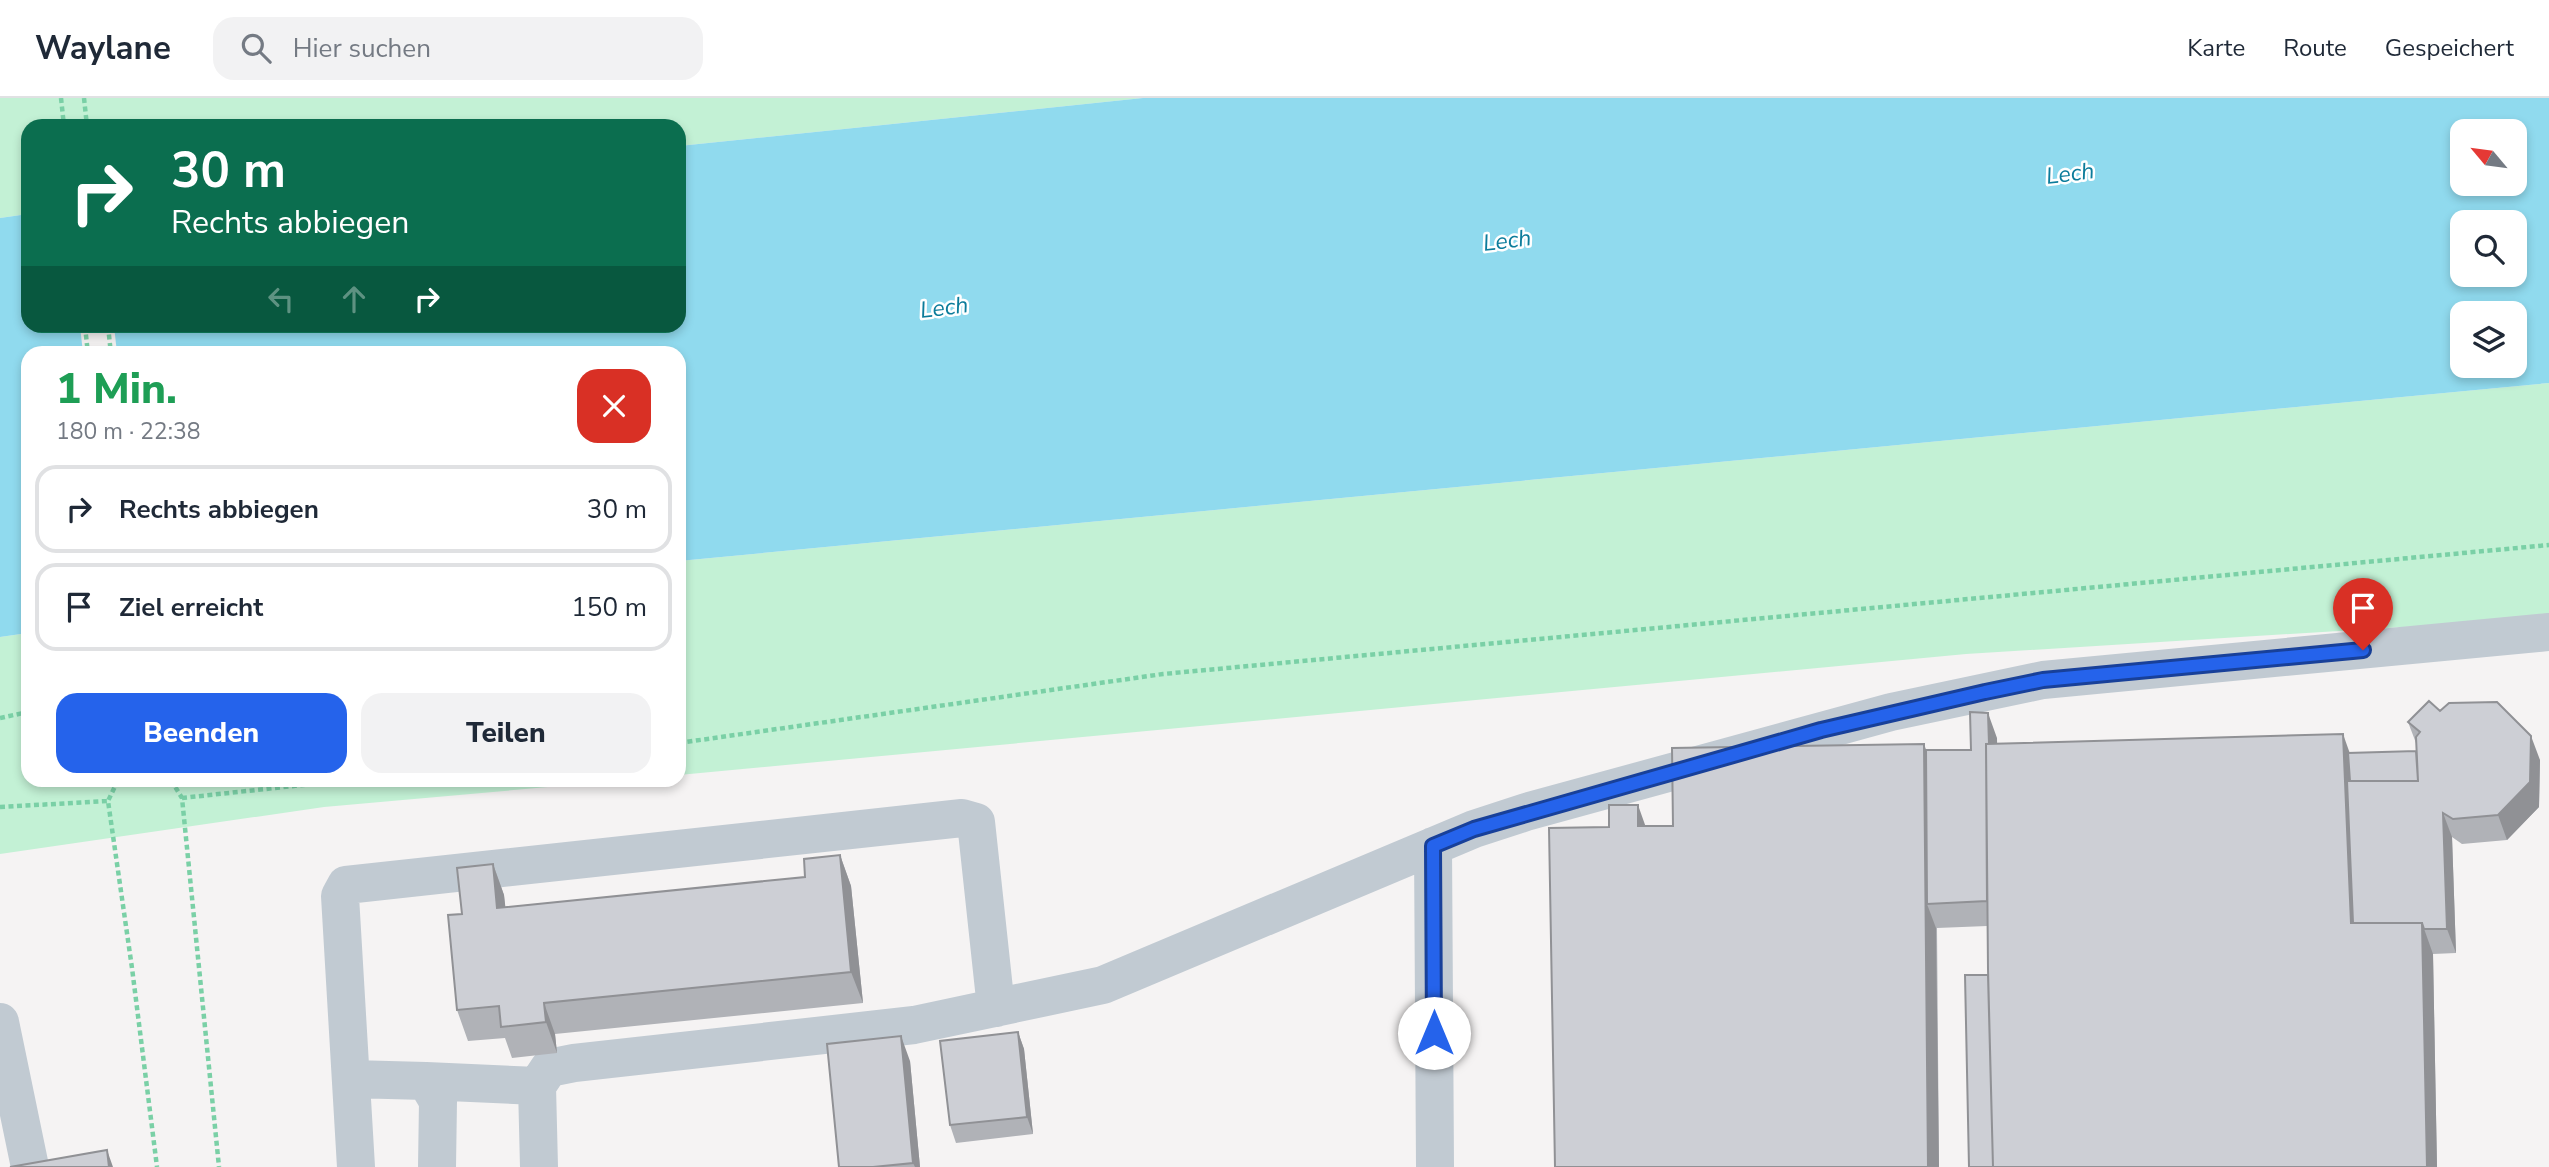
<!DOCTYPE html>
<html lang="de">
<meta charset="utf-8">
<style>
:root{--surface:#fff;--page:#f2f2f3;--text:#1f2937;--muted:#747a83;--line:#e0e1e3;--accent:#2563eb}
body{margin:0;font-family:"Nunito Sans",sans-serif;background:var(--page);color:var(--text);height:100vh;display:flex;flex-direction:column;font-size:26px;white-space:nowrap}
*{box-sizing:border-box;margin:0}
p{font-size:23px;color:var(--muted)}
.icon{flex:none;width:38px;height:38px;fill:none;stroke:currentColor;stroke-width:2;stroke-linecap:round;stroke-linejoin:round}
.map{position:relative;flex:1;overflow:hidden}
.side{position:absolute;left:21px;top:248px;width:665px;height:441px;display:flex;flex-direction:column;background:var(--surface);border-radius:21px;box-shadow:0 4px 10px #0003}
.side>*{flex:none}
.guide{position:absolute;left:21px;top:21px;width:665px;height:214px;border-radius:21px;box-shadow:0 4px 10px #0003;background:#0b6e4f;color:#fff;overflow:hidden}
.needle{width:46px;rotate:299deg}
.fabs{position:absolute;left:2450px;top:21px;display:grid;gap:14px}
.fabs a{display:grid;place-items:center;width:77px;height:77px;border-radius:14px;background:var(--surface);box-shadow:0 4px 10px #0003;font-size:35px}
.pin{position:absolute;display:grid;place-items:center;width:60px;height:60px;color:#fff;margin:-72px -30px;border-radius:50% 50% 50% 0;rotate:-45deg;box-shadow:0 0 7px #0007}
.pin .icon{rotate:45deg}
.me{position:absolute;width:77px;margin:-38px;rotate:0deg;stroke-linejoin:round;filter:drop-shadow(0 0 5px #0008)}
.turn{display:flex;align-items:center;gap:24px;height:147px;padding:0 35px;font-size:32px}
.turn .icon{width:91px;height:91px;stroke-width:2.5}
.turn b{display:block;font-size:49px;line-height:60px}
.lanes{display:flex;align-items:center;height:66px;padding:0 35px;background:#0003;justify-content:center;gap:35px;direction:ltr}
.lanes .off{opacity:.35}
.round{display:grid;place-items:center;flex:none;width:74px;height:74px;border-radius:21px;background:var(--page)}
.overview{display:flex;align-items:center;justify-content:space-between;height:119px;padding:0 35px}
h1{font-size:42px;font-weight:800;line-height:52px;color:#1e9e55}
.cta{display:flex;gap:14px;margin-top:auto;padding:14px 35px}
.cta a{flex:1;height:80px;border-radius:21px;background:var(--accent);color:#fff;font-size:28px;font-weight:800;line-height:80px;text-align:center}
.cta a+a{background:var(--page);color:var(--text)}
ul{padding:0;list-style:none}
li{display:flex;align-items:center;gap:21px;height:88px;margin:0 14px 10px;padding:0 21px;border:4px solid var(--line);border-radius:21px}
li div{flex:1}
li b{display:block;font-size:26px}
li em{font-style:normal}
header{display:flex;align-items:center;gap:42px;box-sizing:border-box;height:98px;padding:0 35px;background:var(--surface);border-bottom:2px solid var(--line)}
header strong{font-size:33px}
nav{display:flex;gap:38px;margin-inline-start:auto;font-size:24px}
.search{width:490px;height:63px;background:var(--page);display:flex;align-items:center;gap:18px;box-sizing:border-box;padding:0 24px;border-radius:21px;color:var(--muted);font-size:26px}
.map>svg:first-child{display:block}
.green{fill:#c3f1d5}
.water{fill:#90daee;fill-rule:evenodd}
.pier{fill:#f5f3f3}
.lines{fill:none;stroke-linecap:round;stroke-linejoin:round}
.path{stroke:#7ad0a6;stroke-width:4.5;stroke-dasharray:5 3.5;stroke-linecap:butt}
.minor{stroke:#c1cad2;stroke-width:38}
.wall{fill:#b0b2b7}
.shaded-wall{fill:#909195}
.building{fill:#cdcfd5;stroke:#909195;stroke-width:2}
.route-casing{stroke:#184099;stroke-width:18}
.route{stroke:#2563eb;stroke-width:12}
.labels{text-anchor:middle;stroke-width:5;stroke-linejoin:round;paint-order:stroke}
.water-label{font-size:23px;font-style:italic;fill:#0c7c9b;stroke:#fff}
</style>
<header>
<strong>Waylane</strong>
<div class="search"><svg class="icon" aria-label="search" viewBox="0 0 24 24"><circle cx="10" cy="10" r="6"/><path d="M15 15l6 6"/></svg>Hier suchen</div>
<nav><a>Karte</a><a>Route</a><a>Gespeichert</a></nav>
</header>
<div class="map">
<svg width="2549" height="1069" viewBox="0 0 2549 1069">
<rect width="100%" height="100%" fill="#f5f3f3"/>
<!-- green -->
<path class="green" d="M0,0H1143L679,48V28H28V116L0,120Z
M2549,285V520L1966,556L679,677V463Z
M28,535V682L616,683L324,709L0,756V539Z"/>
<!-- water -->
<path class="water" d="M1143,0H2549V285L679,463V256H28V535L0,539V120L28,116V228H679V48ZM2462,33H2515V86H2462ZM2462,124H2515V177H2462ZM2462,215H2515V268H2462Z"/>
<!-- pier -->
<path class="pier" d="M80,228H114L117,255H83Z"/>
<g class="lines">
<!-- path -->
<path class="path" d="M61,0L64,28
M84,0L87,28
M85,228L88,256
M108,228L111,256
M0,620L28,614
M679,645L1163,576L2549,447
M118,682L108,703L132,870L157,1069
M171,682L182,700L219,1069
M182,700L349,682
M0,709L108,703"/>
<!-- minor -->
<path class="minor" d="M1433,748L1435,1069
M0,924L30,1069
M351,981L426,983L438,1003L437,1069
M426,983L537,988
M356,1069L340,798L346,787L962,720L976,724L996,910
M539,1069L537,988L549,970L574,965L914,927L1103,887L1474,731L1526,714L1891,614L2043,582L2549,534"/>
</g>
<!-- wall -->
<path class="wall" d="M2440,613L2540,662L2539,709L2507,742L2462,746L2452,739L2456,855L2433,856L2437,1069L1988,877L1987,828L1937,830L1939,1069L1645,728H1673L1926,652H1971L1997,640V646L2350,655L2416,653V645L2408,624Z
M840,757L851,788L863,905L555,936L557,955L512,960L505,940L468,943L457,912L462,816L493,766L504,797L505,809L805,779Z
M1018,934L1024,951L1033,1036L956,1045L950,1027Z
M910,963L920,1069H839Z"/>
<!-- shaded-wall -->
<path class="shaded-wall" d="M1988,615L1997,640L2000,827L1991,802Z
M2343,636L2354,667L2361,831L2351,825Z
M2531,638L2540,662L2539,709L2507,742L2498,717Z
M1924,646L1935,677L1927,806L1936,830L1939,1069H1928Z
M1638,707L1649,738L1638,728Z
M2443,715L2452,739L2456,855L2447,831Z
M840,757L851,788L863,905L851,874Z
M493,766L504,797L509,840L497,810Z
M2422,825L2433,856L2437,1069H2427Z
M544,905L555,936L557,955L546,924Z
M1018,934L1024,951L1033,1036L1027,1019Z
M901,938L910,963L920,1069H915L913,1065Z
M107,1052L113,1069H109Z"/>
<!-- building -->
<path class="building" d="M2429,603L2440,613L2449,605L2497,604L2531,638L2530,684L2498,717L2453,721L2443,715L2447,831H2424L2422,825H2353L2347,683H2418L2416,639L2420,634L2408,624Z
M1970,614L1988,615L1989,646H1986L1987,803L1927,806L1926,652H1971Z
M2343,636L2351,825H2422L2427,1069H1993L1988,871L1986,646Z
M1924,646L1928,1069H1555L1549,730L1609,729V707H1638V728H1673L1672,650Z
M2416,653L2418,683H2350L2348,655Z
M840,757L851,874L544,905L546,924L501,929L499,908L457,912L448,817L462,816L457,770L493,766L497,810L805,779L804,761Z
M1965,877H1988L1993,1069H1969Z
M1018,934L1027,1019L950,1027L940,943Z
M901,938L913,1065L873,1069H839L827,946Z
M107,1052L109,1069H10Z"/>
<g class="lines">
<defs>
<path id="route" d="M1434,935L1433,748L1474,731L1821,632L1985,594L2043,582L2363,552"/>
</defs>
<!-- route casing -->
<use href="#route" class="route-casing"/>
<!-- route -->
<use href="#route" class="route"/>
</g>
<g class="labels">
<!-- water labels -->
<g class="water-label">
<text transform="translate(2070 75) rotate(-7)" y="8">Lech</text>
<text transform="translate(1507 142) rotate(-7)" y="8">Lech</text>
<text transform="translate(944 209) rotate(-7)" y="8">Lech</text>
</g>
</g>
</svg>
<div class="fabs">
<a><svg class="needle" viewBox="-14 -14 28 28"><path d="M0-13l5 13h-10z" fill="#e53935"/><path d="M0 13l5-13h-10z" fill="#747a83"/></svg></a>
<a><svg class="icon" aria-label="search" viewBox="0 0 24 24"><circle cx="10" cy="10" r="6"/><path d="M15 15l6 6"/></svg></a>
<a><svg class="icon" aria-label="layers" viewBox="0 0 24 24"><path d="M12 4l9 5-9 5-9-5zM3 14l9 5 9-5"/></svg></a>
</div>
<div class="pin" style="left:2363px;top:552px;background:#d93025"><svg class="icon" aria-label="arrive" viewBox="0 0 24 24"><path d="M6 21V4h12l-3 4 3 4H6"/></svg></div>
<svg class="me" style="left:1434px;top:935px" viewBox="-20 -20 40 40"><circle r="19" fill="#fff"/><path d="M0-13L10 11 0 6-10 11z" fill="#2563eb"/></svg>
<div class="guide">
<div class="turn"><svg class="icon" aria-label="right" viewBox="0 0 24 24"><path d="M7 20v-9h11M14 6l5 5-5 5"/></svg><div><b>30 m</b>Rechts abbiegen</div></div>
<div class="lanes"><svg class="icon off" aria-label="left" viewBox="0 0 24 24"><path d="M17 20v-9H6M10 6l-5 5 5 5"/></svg><svg class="icon off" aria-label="ahead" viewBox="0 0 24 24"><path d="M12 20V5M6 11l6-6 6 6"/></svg><svg class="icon" aria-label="right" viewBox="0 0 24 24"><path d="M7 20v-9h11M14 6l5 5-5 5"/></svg></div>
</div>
<section class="side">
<div class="overview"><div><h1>1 Min.</h1><p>180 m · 22:38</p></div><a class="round" style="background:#d93025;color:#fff"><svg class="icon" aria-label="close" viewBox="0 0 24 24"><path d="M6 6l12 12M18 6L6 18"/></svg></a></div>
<ul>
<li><svg class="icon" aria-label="right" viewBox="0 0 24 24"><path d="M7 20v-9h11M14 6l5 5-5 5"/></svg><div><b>Rechts abbiegen</b></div><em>30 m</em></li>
<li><svg class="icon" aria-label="arrive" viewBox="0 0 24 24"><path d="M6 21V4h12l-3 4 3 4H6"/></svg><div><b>Ziel erreicht</b></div><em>150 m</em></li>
</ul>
<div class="cta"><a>Beenden</a><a>Teilen</a></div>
</section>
</div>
